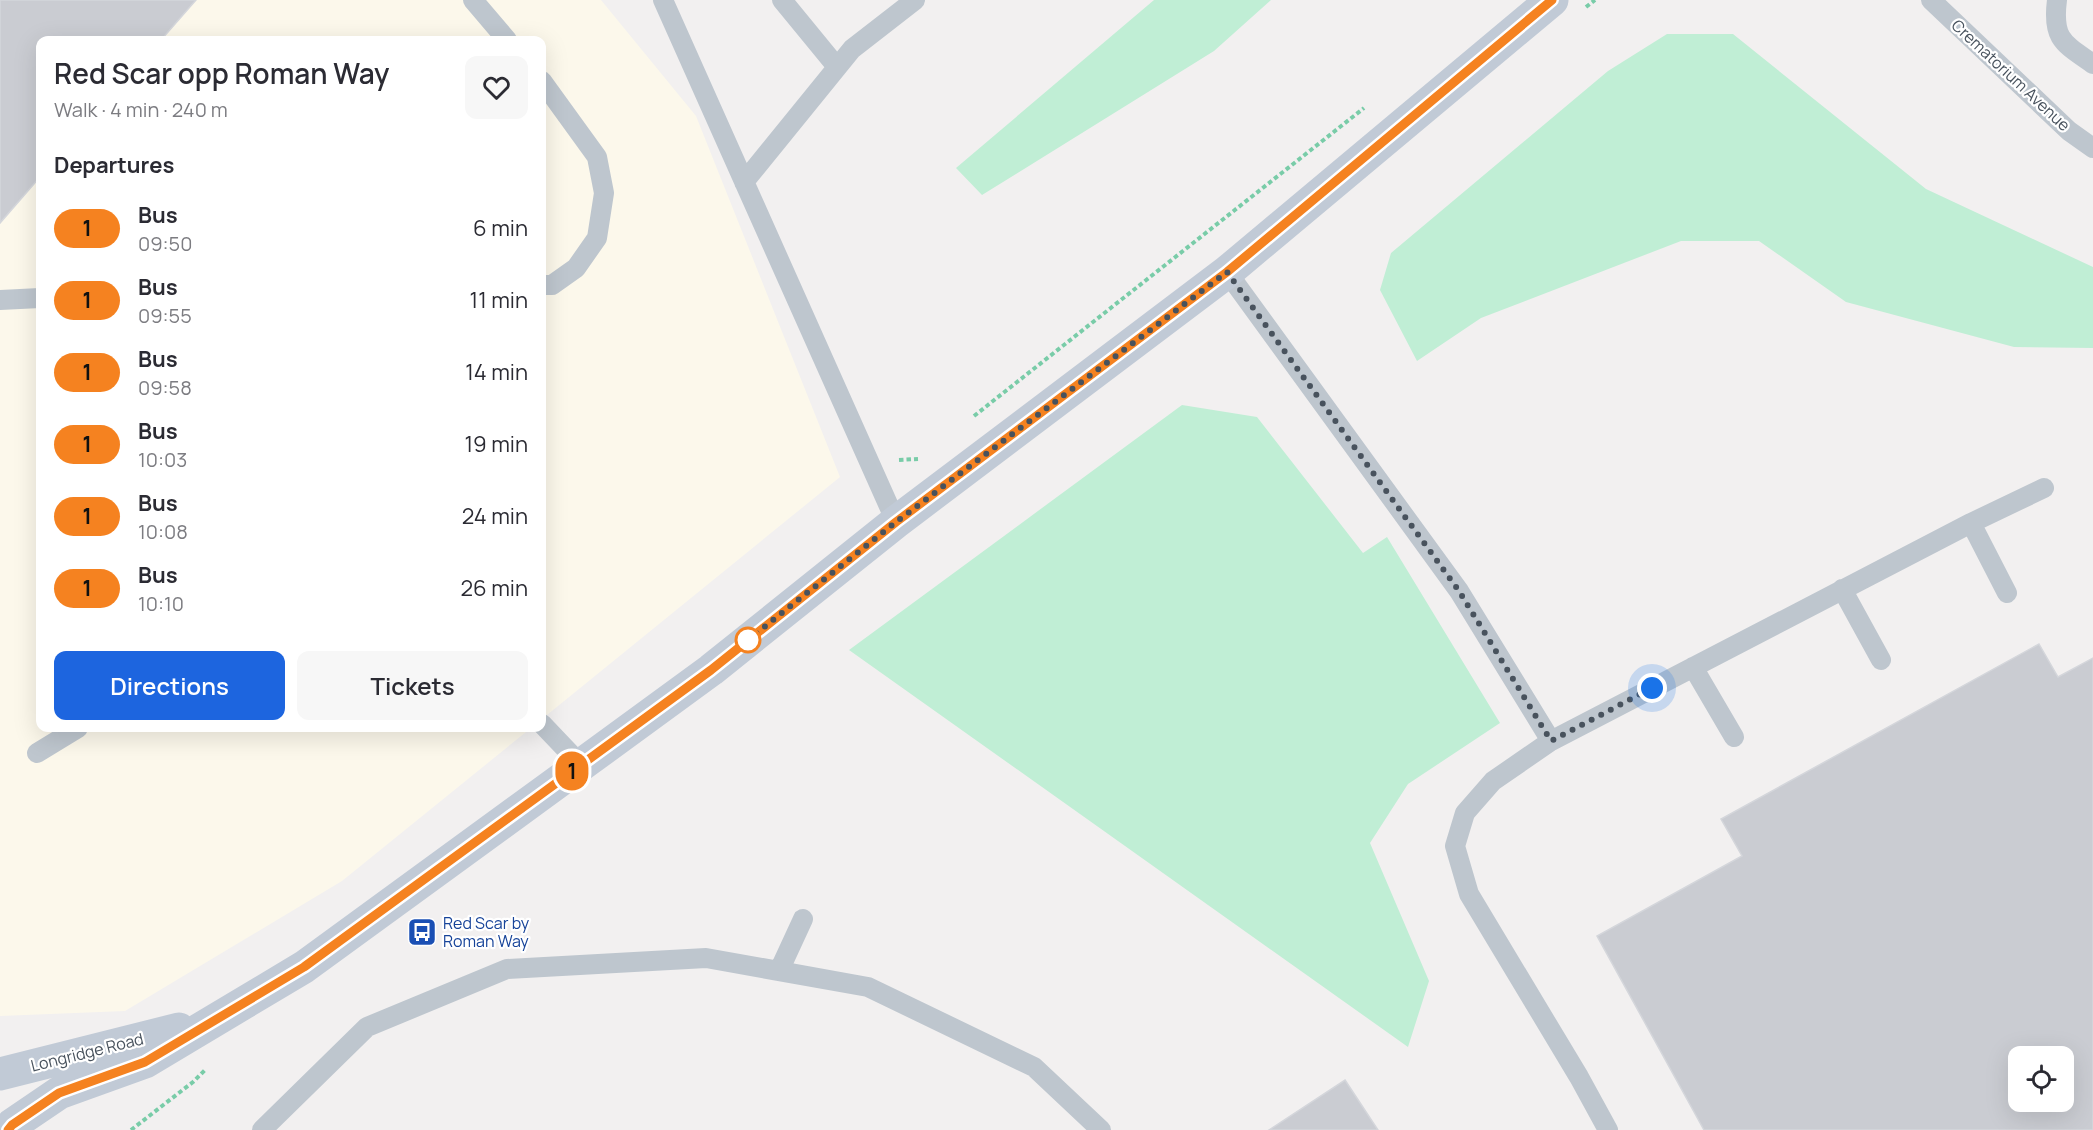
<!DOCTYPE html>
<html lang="en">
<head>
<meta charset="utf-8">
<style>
  :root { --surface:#fff; --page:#f7f7f7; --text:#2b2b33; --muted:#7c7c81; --accent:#1d65df }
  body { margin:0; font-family:Manrope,sans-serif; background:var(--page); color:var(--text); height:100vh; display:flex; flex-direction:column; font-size:22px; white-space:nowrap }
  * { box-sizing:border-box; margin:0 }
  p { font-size:20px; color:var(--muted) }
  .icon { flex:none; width:33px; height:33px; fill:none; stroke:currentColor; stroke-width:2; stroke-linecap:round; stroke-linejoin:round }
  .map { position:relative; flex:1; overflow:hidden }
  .drawer { position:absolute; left:36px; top:36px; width:510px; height:696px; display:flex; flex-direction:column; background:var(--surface); border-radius:12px; box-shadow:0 6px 24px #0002 }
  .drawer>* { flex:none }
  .badge { padding:0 12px; border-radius:20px; font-size:21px; line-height:39px }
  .controls { position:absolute; left:2008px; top:1046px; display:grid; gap:12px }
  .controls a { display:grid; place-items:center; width:66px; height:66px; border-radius:12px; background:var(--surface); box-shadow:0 6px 24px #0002; font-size:30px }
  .you { position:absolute; width:30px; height:30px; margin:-15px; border:4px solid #fff; border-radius:50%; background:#1a73e8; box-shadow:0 0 0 9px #1a73e833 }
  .map>.badge { position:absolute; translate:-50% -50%; box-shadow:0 0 0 3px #fff }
  h2 { padding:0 18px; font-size:22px; line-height:54px }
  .round { display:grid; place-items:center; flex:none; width:63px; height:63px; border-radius:12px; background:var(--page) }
  .overview { display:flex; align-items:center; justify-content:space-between; height:102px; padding:0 18px }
  h1 { font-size:28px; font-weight:600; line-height:45px }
  .cta { display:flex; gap:12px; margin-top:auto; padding:12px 18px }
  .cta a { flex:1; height:69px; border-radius:12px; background:var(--accent); color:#fff; font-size:24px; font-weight:600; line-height:69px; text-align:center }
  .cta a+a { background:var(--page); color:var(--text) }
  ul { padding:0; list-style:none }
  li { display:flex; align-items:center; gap:18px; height:72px; padding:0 18px }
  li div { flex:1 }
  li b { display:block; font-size:22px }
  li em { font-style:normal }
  li .badge { min-width:66px; font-weight:700; text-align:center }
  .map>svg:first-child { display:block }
  .commercial { fill:#fcf8eb }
  .green { fill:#c0eed5 }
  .building { fill:#caccd2; stroke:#d4d6db; stroke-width:1.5; fill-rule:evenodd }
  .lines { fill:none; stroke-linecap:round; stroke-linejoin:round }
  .path { stroke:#79cca8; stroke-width:4; stroke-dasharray:4.5 3; stroke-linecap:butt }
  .service { stroke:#bec6ce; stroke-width:20 }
  .secondary { stroke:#c1cad6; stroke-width:33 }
  .line-casing { stroke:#fff; stroke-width:14 }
  .line { stroke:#f58220; stroke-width:9 }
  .walk { stroke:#48525d; stroke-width:6; stroke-dasharray:0 10.8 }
  .stop-dot { fill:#fff; stroke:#f58220; stroke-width:3 }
  .labels { text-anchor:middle; stroke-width:4.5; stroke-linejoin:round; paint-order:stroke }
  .street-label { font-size:16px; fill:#48525d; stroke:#fff }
  .transit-label { font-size:16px; fill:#164399; stroke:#fff; text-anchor:start }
</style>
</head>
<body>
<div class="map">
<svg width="2093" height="1130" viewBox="0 0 2093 1130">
  <rect width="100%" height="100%" fill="#f2f0f0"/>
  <path class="commercial" d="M0 0H601L696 116 840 477 542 719V40H40V728H531L342 881 125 1011 0 1016Z"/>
  <path class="green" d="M1154 0H1271L1214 51 982 195 956 168Z
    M1667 34H1733L1926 189 2093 267V348L2014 347 1846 302 1759 241H1681L1481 318 1417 361 1380 290 1391 253 1608 71Z
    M1182 405 1257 417 1363 553 1387 537 1500 723 1408 784 1370 843 1429 981 1408 1047 849 650Z"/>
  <path class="building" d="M0 0H196L161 40H40V177L0 223Z
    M2039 644 2058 677 2093 658V1130H1704L1597 936 1742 856 1721 819ZM2019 1056H2064V1101H2019Z
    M1345 1080 1378 1130H1269Z"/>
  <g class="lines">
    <path class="path" d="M1586 7 1595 0
      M974 416 1364 108
      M899 460 918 459
      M131 1130 193 1082 206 1069"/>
    <path class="service" d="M473 0 507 40
      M663 0 896 522
      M782 0 837 67
      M1931 0 2069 131 2093 148
      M2057 0C2052 39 2063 43 2093 64
      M542 81 597 157 604 193 597 238 576 268 552 285H542
      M744 182 852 49 915 0
      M1227 272 1459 591 1551 741 1971 523 2044 488
      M0 300 40 298
      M1971 523 2007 593
      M1842 589 1881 660
      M1693 667 1734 737
      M542 724 581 765
      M1551 741 1493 781 1465 813 1455 846 1469 894 1579 1077 1608 1130
      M37 753 78 728
      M779 971 803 919
      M262 1130 367 1027 507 969 706 958 868 987 1034 1067 1101 1130"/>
    <path class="secondary" d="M0 1074 179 1029
      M9 1130 12 1125 59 1093 145 1062 304 967 581 765 711 670 896 522 1227 272 1552 0"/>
  </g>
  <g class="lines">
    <g class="line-casing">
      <path id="line" d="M8 1130 12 1125 59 1093 145 1062 304 967 581 765 711 670 896 522 1227 272 1552 0"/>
    </g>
    <use href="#line" class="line"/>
    <path class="walk" d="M748 640 896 522 1227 272 1459 591 1551 741 1652 688"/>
  </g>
  <defs>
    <g id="bus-square" transform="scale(1.5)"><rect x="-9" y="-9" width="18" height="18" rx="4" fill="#1a4fb4" stroke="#fff"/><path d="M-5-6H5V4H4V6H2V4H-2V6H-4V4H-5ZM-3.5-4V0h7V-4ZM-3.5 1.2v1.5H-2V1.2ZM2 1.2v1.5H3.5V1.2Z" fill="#fff"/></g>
  </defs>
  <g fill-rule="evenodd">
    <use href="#bus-square" x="422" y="932"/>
  </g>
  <circle class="stop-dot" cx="748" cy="640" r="12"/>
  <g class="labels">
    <g class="street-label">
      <text transform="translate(2011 75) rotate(43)" y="6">Crematorium Avenue</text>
      <text transform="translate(87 1052) rotate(-14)" y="6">Longridge Road</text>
    </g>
    <g class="transit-label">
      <text x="443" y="929">Red Scar by<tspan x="443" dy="18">Roman Way</tspan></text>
    </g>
  </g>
</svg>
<div class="controls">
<a><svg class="icon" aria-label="locate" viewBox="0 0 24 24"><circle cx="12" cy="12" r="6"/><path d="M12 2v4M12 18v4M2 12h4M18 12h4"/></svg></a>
</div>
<div class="you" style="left:1652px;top:688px"></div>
<b class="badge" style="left:572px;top:771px;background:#f58220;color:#111">1</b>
<section class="drawer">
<div class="overview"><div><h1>Red Scar opp Roman Way</h1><p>Walk · 4 min · 240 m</p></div><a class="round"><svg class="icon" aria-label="heart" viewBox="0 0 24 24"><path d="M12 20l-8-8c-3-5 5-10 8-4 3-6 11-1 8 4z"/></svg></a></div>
<h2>Departures</h2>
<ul>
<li><span class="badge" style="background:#f58220;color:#111">1</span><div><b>Bus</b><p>09:50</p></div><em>6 min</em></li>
<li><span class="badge" style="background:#f58220;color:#111">1</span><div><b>Bus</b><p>09:55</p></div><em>11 min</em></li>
<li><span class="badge" style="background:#f58220;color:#111">1</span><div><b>Bus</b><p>09:58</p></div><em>14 min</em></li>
<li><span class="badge" style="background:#f58220;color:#111">1</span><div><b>Bus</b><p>10:03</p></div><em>19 min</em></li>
<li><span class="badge" style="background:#f58220;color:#111">1</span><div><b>Bus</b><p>10:08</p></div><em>24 min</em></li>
<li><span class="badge" style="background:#f58220;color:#111">1</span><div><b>Bus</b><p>10:10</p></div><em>26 min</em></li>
</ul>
<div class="cta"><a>Directions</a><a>Tickets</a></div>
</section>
</div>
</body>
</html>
